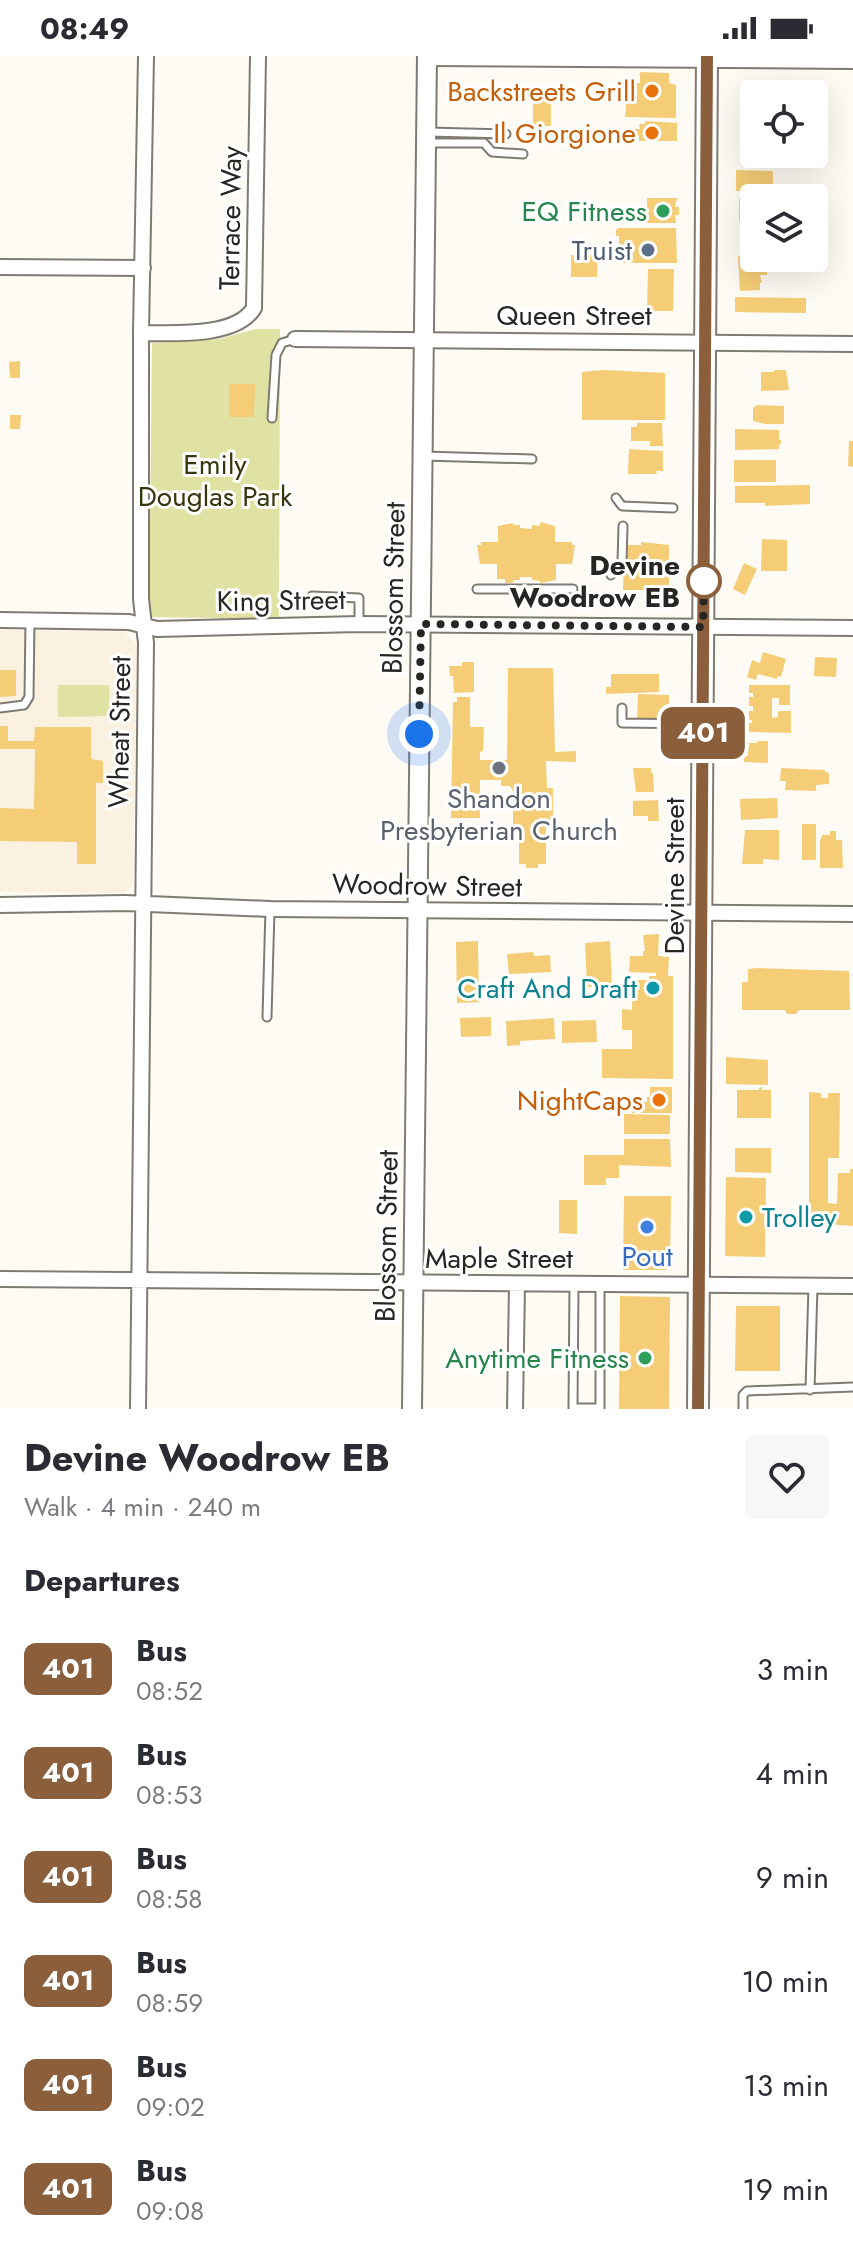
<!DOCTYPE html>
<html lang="en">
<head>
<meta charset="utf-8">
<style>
  :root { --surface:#fff; --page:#f7f7f7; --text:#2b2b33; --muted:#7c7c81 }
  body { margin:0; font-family:Jost,sans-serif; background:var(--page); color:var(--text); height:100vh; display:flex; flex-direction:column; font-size:30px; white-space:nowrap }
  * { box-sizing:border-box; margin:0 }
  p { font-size:26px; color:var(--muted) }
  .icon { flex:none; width:44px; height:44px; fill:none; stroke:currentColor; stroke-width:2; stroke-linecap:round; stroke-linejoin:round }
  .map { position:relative; height:1353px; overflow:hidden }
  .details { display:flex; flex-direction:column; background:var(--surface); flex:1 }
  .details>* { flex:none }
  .badge { padding:0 16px; border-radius:12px; font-size:28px; line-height:52px }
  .fabs { position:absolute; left:740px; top:24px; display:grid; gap:16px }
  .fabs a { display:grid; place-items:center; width:88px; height:88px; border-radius:8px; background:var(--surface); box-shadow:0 8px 32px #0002; font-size:40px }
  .you { position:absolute; width:40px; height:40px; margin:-20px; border:6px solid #fff; border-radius:50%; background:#1a73e8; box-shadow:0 0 0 12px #1a73e833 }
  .map>.badge { position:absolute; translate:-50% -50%; box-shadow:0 0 0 4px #fff }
  h2 { padding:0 24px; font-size:30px; line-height:72px }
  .round { display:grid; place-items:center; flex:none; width:84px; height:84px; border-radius:8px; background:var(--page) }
  .headline { display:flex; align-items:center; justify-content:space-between; height:136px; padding:0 24px }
  h1 { font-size:38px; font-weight:700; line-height:60px }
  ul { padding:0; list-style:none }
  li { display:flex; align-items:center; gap:24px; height:104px; padding:0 24px }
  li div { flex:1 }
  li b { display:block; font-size:30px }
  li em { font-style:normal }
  li .badge { min-width:88px; font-weight:700; text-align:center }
  .status { display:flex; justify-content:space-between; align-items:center; height:56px; padding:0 40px; background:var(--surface); direction:ltr }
  .status svg { height:22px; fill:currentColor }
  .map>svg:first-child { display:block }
  .built { fill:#faf1e0 }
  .green { fill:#dfe2a2 }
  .building { fill:#f5cd77 }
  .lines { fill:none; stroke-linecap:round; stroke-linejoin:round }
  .service-casing { stroke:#807b72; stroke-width:11 }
  .minor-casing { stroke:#807b72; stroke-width:18 }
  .tertiary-casing { stroke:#807b72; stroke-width:22 }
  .secondary-casing { stroke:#807b72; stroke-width:24 }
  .service { stroke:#fff; stroke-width:7 }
  .minor { stroke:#fff; stroke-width:14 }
  .tertiary { stroke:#fff; stroke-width:18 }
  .secondary { stroke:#fff; stroke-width:20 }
  .line-casing { stroke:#fff; stroke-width:18 }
  .line { stroke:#8b5e3c; stroke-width:12 }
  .walk { stroke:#282622; stroke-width:8; stroke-dasharray:0 14.4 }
  .food-dot { fill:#e8710a; stroke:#fff; stroke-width:3 }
  .leisure-dot { fill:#2e9e5b; stroke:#fff; stroke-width:3 }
  .service-dot { fill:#5c6f8a; stroke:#fff; stroke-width:3 }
  .stop-dot { fill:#fff; stroke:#8b5e3c; stroke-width:4 }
  .worship-dot { fill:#6b7280; stroke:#fff; stroke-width:3 }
  .culture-dot { fill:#0f9aa8; stroke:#fff; stroke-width:3 }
  .shop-dot { fill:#3f7fe0; stroke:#fff; stroke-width:3 }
  .labels { text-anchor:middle; stroke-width:6; stroke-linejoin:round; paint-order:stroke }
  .food-label { font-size:28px; fill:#c56008; stroke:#fff; text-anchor:end }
  .leisure-label { font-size:28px; fill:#27864d; stroke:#fff; text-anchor:end }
  .street-label { font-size:28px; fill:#282622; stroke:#fff }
  .service-label { font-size:28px; fill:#4e5e75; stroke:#fff; text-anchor:end }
  .park-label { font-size:28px; fill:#36360f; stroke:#fff }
  .stop-label { font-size:28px; font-weight:bold; fill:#282622; stroke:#fff; text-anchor:end }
  .worship-label { font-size:28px; fill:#5b616d; stroke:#fff }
  .culture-label { font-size:28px; fill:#0d838f; stroke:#fff; text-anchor:end }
  .shop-label { font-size:28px; fill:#366cbe; stroke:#fff }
</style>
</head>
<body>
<div class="status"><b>08:49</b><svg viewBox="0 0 49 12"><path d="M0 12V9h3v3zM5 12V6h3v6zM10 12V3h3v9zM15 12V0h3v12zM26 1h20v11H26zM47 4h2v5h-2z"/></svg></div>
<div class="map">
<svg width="853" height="1353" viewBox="0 0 853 1353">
  <rect width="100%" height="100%" fill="#fefbf5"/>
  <path class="built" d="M0 574 125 576 137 589 133 828 124 837 0 836Z"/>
  <path class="green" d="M256 273H280L279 563 149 561 152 287 219 283Z
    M58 629H109L110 660 58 661Z"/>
  <path class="building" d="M640 16 669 17V27L676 29V62L625 61 628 27H640Z
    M533 38H551V70H533Z
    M645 65 677 67V85H639V80L626 81V73H640L639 68H645Z
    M736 114 773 115V136L736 135Z
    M647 142H677L675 151H679V159H675L676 167H647Z
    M739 143H754V165H739Z
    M619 172H676L677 207H619V180H616V174Z
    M743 175H754V196H743Z
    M571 199H598L597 221H571Z
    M738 200 767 202V219H760L762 227H760V234L740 235Z
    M648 213H674L673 255H647Z
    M735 241 806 242V257L735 256Z
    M20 305V322H10L9 306Z
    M604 314 665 317V364H582V316Z
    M774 314H786L789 334 761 335V316H774Z
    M229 328H255L254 361H229Z
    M757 349 784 350V368H765L753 365V352Z
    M10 359H21L20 373H10Z
    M637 367H662L663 390H650V385H631V371H637Z
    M735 373 779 374V384H781V388H779V393L735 394Z
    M849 385H853V411L848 410Z
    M629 393 663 395V415H656L657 418H628Z
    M734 404H776V426H734Z
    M810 429V448L765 450V447H735V430Z
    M540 466 555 470V486H572V489H575L572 508H556V524L540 527V525L532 524V521H520V524H513V527H505V523H497V508H480L477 489H481V486H498V470L513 467V469H520V472L532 473V469L540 470Z
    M762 483 787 484V515H761Z
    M641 486 669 489V534H623L624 489H641Z
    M744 507 757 513 745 539 733 533Z
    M763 596 786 603 781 621 778 620 777 623 758 618 756 624 747 621 752 604 760 607Z
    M815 601 837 602 836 621 814 620Z
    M462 606H474V636L454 637 453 620H450L449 610H462Z
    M508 612H553L555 696 576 695V706L546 705 547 732H553V770H546V808H538V812H526V808H519V769H513V742H519V737H514L510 730H501V724H480V762H451L453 646H457V641H470V671H484L483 695 480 696V704H507Z
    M0 614H16V640L0 641Z
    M611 618H659V636L606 638V631H611Z
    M749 629H790V649H779V642H772V662L778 661V655H791V677L748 676V667H752V664H749V655H753V650H749V641H753V637H749Z
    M638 638 669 639V666H637Z
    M0 670H8V685H34L35 671H91V703L103 705V727H96V808H77V786L0 785V752L34 753 35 693H0Z
    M757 685H768V707L744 706V700H748V687H757Z
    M633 712H651V717H653L654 736H636Z
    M781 712 825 714V716L829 717V728L816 729V735L785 734 786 725H780Z
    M777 742 778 762 741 764 740 743Z
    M658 744 659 765H648V760H633V745Z
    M802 768H816V804H802Z
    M745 774H779V804L763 803V808H742Z
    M830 775H836V784H842L843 812H820V785L822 779H830Z
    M659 878 658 900 669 901 668 920H673V1023L602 1022V993H632V974H622V953L632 954 633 924H649V920H656V917L629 916 630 900H643V895H645L643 879Z
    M478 885 479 946 457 947 456 886Z
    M610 885 612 930 587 931 585 887Z
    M533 896 534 900 550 899 551 916 509 918 507 898Z
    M756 912 849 915 850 954H799L796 958H787L785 954H742V926H748V913Z
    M491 961V980L461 981 460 962Z
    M554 962 555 983 520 985V989L507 990 506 965Z
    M596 964 597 986 562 987V965Z
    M726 1001 768 1004V1029L726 1028Z
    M650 1031H672V1057H632V1046H647V1041H650Z
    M762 1031V1034H771V1062H737V1034H759V1032Z
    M809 1036 821 1037V1042H828V1037H840L839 1102H828V1147L837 1148 838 1117H850V1113H853V1170L827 1168 826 1171H809L807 1167V1147H809Z
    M624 1058 670 1059V1078H624Z
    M624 1083H670L671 1111 619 1109V1122H606V1129H584V1099H624Z
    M735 1092H771V1117L735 1116Z
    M726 1121 766 1122 765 1201 725 1200Z
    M624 1140H671L670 1210 666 1214H623Z
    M559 1144H577V1178L559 1177Z
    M620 1240 670 1241 669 1353H619Z
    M736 1250H780V1315H735Z"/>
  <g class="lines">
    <g class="service-casing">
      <path id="service" d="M429 76 506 78
        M429 87H484L492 96 523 98
        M272 362 276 299 282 287 295 283
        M423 400 532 403
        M616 442 622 450 673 452
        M611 519 622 506 623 470
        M477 533H573
        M312 540 359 542V568
        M0 652 24 649 29 641 30 565
        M622 652V667L701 668
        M267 961 270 853
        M574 1229 573 1352H600V1229
        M810 1334 813 1230
        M743 1353V1339L747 1335 853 1331"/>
    </g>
    <g class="minor-casing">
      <path id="minor" d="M427 2 853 5
        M0 211 143 212
        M141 277C172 277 236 282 254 252L258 0
        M295 283 853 288
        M0 564 129 566 157 573 359 568 853 572
        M0 849 125 847 270 853 853 858
        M0 1223 853 1230
        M138 1353 146 587 141 543V277L146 0
        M515 1353 517 1228"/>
    </g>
    <g class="tertiary-casing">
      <path id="tertiary" d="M412 1353 427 0"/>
    </g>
    <g class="secondary-casing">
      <path id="secondary" d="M698 1353 707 0"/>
    </g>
    <use href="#service" class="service"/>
    <use href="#minor" class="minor"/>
    <use href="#tertiary" class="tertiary"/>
    <use href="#secondary" class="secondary"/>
  </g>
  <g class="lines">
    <g class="line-casing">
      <path id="line" d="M698 1353 707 0"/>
    </g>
    <use href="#line" class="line"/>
    <path class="walk" d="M419 678 421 568 703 571 704 525"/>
  </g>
  <g class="food-dot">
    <circle cx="652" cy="35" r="8"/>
    <circle cx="652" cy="77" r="8"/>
    <circle cx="659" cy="1044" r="8"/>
  </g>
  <g class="leisure-dot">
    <circle cx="663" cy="155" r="8"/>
    <circle cx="645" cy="1302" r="8"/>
  </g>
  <circle class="service-dot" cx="648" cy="194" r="8"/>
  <circle class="stop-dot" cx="704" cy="525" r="16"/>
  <circle class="worship-dot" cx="499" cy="712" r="8"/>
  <g class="culture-dot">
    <circle cx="653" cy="932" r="8"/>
    <circle cx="746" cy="1161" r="8"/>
  </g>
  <circle class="shop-dot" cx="647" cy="1171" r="8"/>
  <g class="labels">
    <g class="food-label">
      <text x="636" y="45">Backstreets Grill</text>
      <text x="636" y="87">Il Giorgione</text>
      <text x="643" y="1054">NightCaps</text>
    </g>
    <g class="leisure-label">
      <text x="647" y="165">EQ Fitness</text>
      <text x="629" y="1312">Anytime Fitness</text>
    </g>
    <g class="street-label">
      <text transform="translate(230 162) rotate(-89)" y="10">Terrace Way</text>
      <text x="574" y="269">Queen Street</text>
      <text transform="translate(393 532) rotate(-89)" y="10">Blossom Street</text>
      <text transform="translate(281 544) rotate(-1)" y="10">King Street</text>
      <text transform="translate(119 676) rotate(-89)" y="10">Wheat Street</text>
      <text transform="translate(674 820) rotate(-90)" y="10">Devine Street</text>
      <text transform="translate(427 829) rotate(1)" y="10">Woodrow Street</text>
      <text transform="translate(386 1180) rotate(-89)" y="10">Blossom Street</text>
      <text x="499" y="1212">Maple Street</text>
    </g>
    <g class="service-label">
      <text x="632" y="204">Truist</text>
    </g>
    <g class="park-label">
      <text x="215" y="418">Emily<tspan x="215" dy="32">Douglas Park</tspan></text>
    </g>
    <g class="stop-label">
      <text x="680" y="519">Devine<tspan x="680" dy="32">Woodrow EB</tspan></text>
    </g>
    <g class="worship-label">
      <text x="499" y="752">Shandon<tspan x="499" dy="32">Presbyterian Church</tspan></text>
    </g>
    <g class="culture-label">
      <text x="637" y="942">Craft And Draft</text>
      <text x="762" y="1171" text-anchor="start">Trolley</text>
    </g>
    <g class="shop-label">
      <text x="647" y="1210">Pout</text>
    </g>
  </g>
</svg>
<div class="fabs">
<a><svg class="icon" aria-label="locate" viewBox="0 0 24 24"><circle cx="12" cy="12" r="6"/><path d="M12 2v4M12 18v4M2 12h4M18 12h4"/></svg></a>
<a><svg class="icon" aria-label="layers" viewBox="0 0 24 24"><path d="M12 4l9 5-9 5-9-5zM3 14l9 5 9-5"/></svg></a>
</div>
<div class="you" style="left:419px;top:678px"></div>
<b class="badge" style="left:703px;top:677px;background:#8b5e3c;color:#fff">401</b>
</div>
<section class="details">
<div class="headline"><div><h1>Devine Woodrow EB</h1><p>Walk · 4 min · 240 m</p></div><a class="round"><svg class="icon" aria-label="heart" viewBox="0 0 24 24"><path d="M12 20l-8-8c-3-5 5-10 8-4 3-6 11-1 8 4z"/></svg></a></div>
<h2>Departures</h2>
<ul>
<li><span class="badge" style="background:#8b5e3c;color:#fff">401</span><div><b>Bus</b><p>08:52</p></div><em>3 min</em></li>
<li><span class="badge" style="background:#8b5e3c;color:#fff">401</span><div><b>Bus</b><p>08:53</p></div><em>4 min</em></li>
<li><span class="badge" style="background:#8b5e3c;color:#fff">401</span><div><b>Bus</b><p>08:58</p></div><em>9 min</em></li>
<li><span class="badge" style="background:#8b5e3c;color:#fff">401</span><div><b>Bus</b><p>08:59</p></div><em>10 min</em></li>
<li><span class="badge" style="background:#8b5e3c;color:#fff">401</span><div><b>Bus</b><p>09:02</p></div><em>13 min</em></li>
<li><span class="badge" style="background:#8b5e3c;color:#fff">401</span><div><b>Bus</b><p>09:08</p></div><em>19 min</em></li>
</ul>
</section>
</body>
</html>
